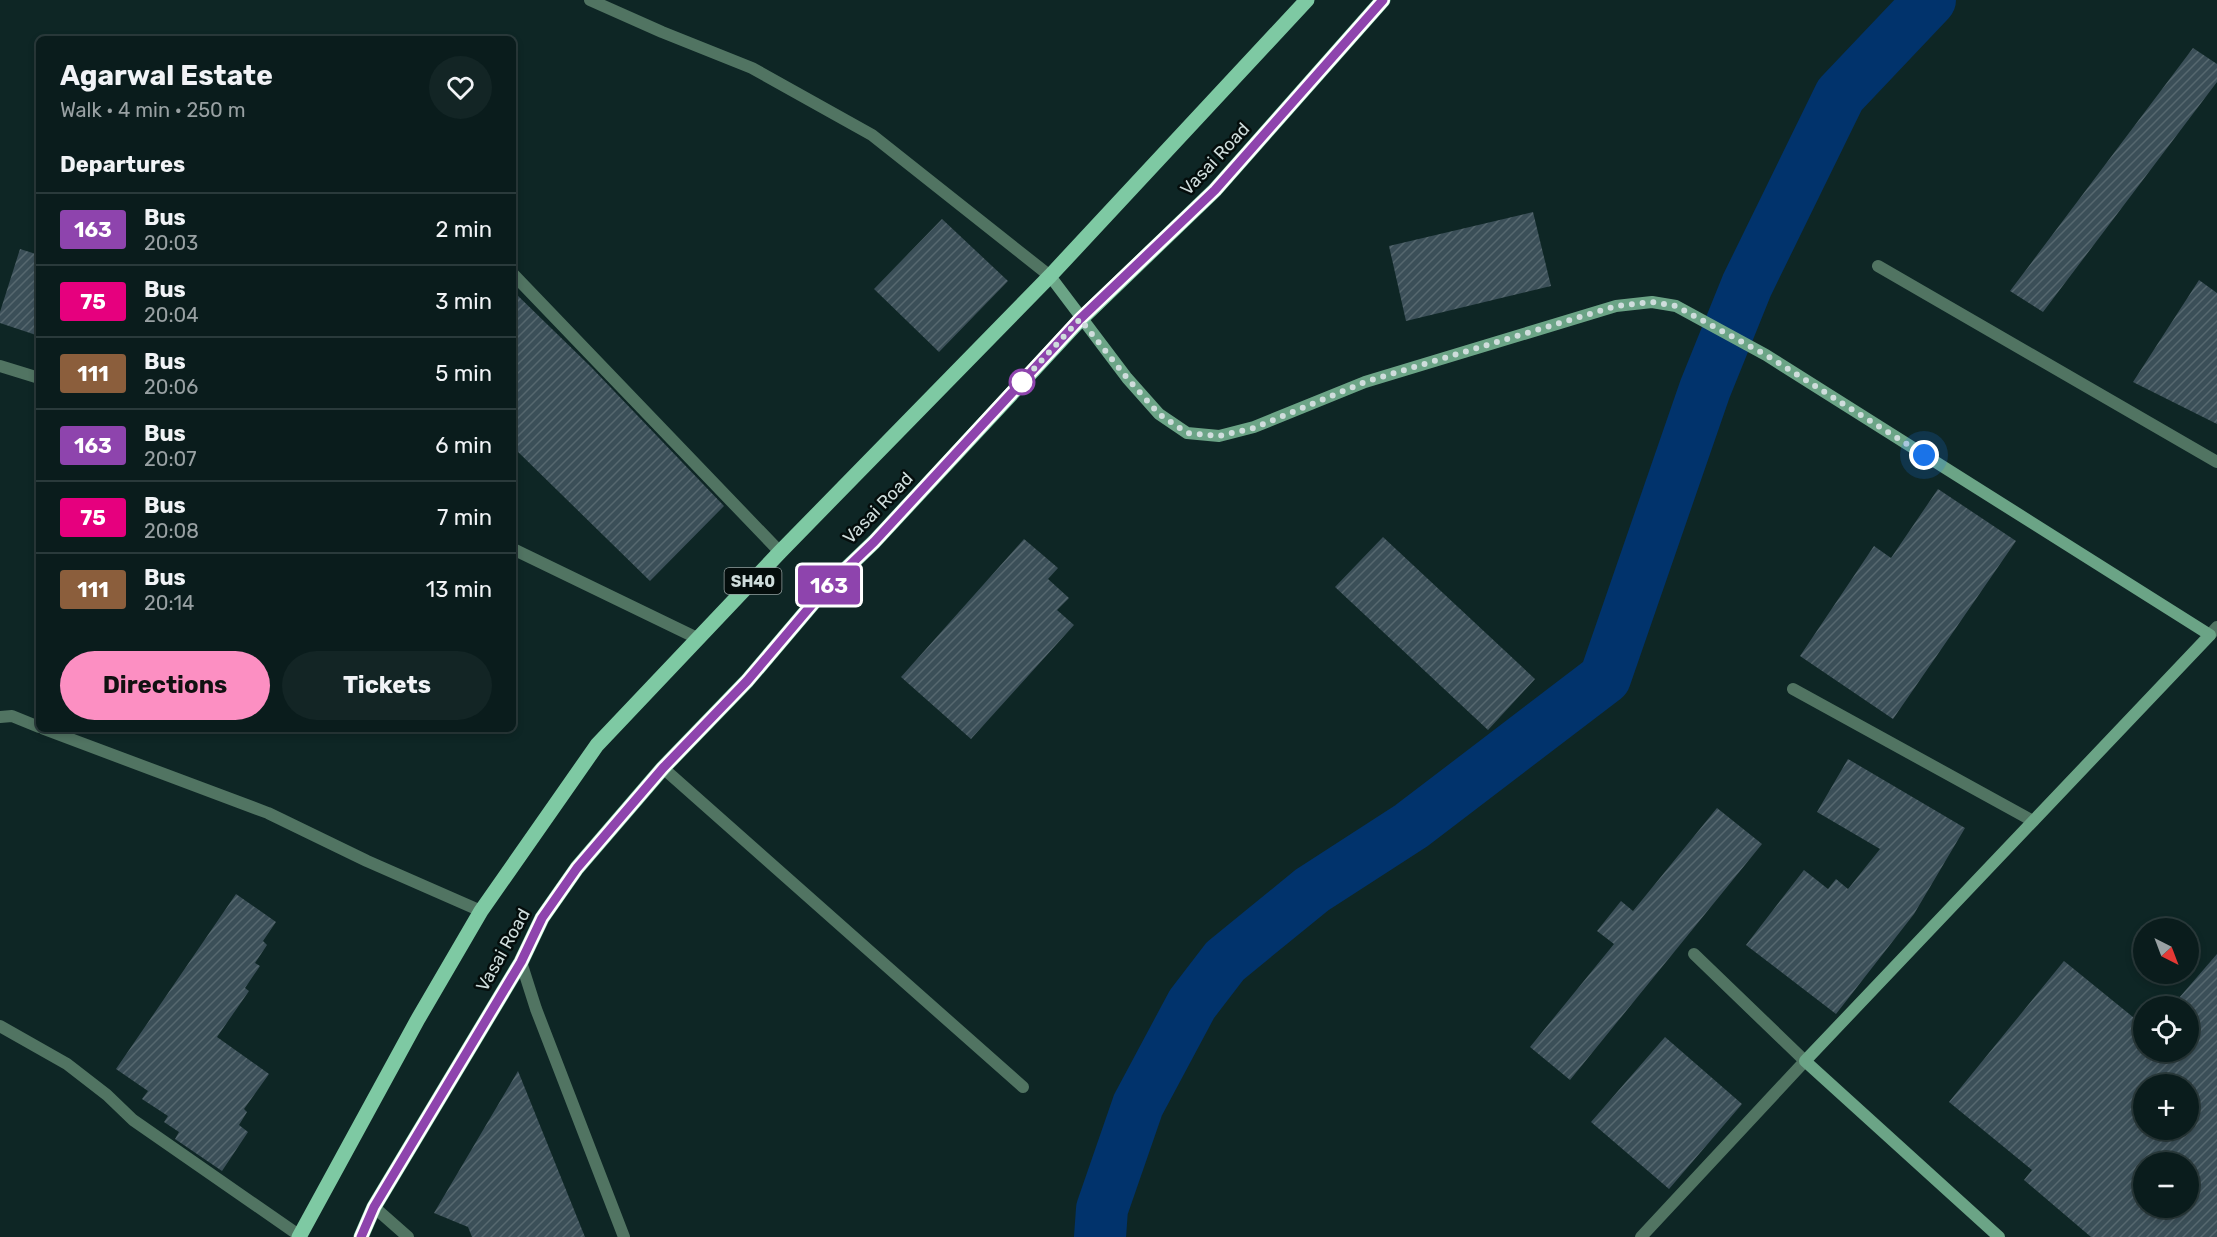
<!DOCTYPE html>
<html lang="en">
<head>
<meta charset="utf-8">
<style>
  :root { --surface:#0a1c1c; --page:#132525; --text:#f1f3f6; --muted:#99a1a3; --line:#2a3a3b; --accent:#fc8fc2 }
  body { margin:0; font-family:Rubik,sans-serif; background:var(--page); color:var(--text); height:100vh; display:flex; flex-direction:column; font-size:22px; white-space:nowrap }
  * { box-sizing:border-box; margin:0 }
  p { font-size:20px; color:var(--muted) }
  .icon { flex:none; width:33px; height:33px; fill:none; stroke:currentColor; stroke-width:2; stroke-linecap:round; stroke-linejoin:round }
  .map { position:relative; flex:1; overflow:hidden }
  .side { position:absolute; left:36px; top:36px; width:480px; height:696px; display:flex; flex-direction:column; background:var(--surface); border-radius:9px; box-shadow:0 3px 9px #0003,0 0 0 2px var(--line) }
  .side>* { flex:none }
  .badge { padding:0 12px; border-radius:4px; font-size:21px; line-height:39px }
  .needle { width:39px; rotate:138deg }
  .buttons { position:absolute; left:2133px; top:918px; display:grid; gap:12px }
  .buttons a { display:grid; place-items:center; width:66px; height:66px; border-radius:50%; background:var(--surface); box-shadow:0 3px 9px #0003,0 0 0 2px var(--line); font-size:30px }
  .you { position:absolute; width:30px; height:30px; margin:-15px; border:4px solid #fff; border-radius:50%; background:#1a73e8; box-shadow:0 0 0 9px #1a73e833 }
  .map>.badge { position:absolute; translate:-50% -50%; box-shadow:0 0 0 3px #fff }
  h2 { padding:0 24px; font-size:22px; line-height:54px }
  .round { display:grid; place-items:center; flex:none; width:63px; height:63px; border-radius:32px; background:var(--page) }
  .summary { display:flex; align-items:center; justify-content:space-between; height:102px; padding:0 24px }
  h1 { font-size:28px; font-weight:700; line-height:45px }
  .cta { display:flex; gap:12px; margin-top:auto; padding:12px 24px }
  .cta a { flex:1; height:69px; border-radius:36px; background:var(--accent); color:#111; font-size:24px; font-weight:700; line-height:69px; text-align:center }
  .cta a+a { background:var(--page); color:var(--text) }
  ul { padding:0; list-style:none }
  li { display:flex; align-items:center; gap:18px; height:72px; padding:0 24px; border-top:2px solid var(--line) }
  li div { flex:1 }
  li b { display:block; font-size:22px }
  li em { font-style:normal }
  li .badge { min-width:66px; font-weight:700; text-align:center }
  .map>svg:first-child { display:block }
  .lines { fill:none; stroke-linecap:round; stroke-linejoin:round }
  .river { stroke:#01336c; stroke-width:52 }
  .building { fill:url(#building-hatch); fill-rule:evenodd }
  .lane { stroke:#517462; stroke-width:12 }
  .street { stroke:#517462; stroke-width:12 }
  .secondary { stroke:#6ba486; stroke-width:12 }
  .primary { stroke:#7ec9a3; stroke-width:15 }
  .line-casing { stroke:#fff; stroke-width:14 }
  .line { stroke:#8e44ad; stroke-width:9 }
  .walk { stroke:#cfdddc; stroke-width:6; stroke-dasharray:0 10.8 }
  .stop-dot { fill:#fff; stroke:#8e44ad; stroke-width:3 }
  .labels { text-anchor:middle; stroke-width:5; stroke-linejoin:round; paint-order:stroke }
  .shield { fill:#040d0c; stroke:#929f9e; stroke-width:1.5 }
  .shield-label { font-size:16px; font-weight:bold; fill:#cfdddc }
  .street-label { font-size:18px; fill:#cfdddc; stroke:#040d0c }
</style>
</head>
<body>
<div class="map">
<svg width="2217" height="1237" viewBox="0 0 2217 1237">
  <defs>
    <pattern id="building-hatch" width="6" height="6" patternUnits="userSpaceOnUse" patternTransform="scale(1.5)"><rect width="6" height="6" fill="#3b4f58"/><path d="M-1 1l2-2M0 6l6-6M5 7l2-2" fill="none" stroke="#56686f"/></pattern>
  </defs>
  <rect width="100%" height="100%" fill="#0e2625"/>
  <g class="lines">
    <path class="river" d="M1100 1237 1102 1209 1138 1105 1192 1004 1225 961 1312 890 1411 826 1605 678 1705 389 1747 285 1840 95 1930 0"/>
  </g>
  <path class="building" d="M2193 48 2217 64V82L2043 312 2010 291Z
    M1533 212 1551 286 1406 321 1389 246Z
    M942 219 1008 281 939 352 874 289Z
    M20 249 39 255V336L0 323V312Z
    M2199 280 2217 293V424L2133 382Z
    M513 291 591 367 724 506 650 581 513 447Z
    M1938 489 2016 541 1893 719 1800 656 1874 546 1891 558Z
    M1383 537 1535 679 1488 730 1335 587Z
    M1024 539 1058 568 1048 579 1069 598 1057 610 1074 625 971 739 901 677Z
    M1848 759 1965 828 1914 914 1836 1014 1746 945 1804 870 1828 889 1836 879 1848 889 1880 849 1817 812Z
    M1717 808 1762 844 1570 1080 1530 1047 1614 944 1597 931 1621 901 1633 911Z
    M236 894 276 922 263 941 267 945 255 963 260 966 245 988 249 991 217 1037 269 1074 244 1109 247 1112 239 1125 248 1132 222 1171 175 1139 179 1132 164 1122 168 1116 142 1099 148 1091 116 1069Z
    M2217 954V1237H2091L2024 1180 2032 1170 1949 1102 2064 961 2144 1026V1052H2188V1006H2172ZM2144 1084H2188V1130H2144ZM2144 1162H2188V1208H2144Z
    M1665 1037 1742 1104 1669 1189 1591 1122Z
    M518 1071 585 1237H472L468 1227 434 1213Z"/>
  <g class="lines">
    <path class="lane" d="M513 274 780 552
      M663 768 1023 1087
      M521 962 536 1009 624 1237"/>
    <path class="street" d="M590 0 662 32 752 68 872 135 1050 276
      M1878 266 2217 462
      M0 366 39 378
      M513 549 699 639
      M2210 635 2217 627
      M1793 689 2033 821
      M0 717 12 716 39 727
      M44 729 268 813 367 861 481 911
      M0 1026 67 1064 107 1095 133 1120 300 1236
      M374 1207 408 1237
      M1641 1237 1805 1061 1694 954"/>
    <path class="secondary" d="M1050 276 1127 378 1159 414 1187 433 1219 436 1254 427 1365 382 1616 306 1652 302 1676 306 1766 355 2210 635 1805 1061 1999 1237"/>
    <path class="primary" d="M299 1237 418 1019 481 911 597 745 780 552 1050 276 1307 0
      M361 1237 374 1207 521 962 542 918 577 868 663 768 747 681 826 588 874 542 1081 319 1215 190 1383 0"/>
  </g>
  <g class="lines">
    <g class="line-casing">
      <path id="line" d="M361 1237 374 1207 521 962 542 918 577 868 663 768 747 681 826 588 874 542 1080 319 1215 190 1383 0"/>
    </g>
    <use href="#line" class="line"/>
    <path class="walk" d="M1022 382 1017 387 1080 319 1127 378 1159 414 1187 433 1219 436 1254 428 1365 382 1616 306 1652 302 1676 306 1766 355 1924 455"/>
  </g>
  <circle class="stop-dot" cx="1022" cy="382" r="12"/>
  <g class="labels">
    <rect class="shield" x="724.5" y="568" width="57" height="26" rx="4.5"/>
    <g class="shield-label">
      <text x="753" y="587">SH40</text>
    </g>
    <g class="street-label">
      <text transform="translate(1215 159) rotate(-47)" y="6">Vasai Road</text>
      <text transform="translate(878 508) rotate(-46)" y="6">Vasai Road</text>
      <text transform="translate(503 950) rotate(-61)" y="6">Vasai Road</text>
    </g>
  </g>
</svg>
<div class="buttons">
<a><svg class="needle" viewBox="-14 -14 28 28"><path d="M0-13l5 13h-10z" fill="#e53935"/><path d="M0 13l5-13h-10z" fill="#99a1a3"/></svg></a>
<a><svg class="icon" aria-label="locate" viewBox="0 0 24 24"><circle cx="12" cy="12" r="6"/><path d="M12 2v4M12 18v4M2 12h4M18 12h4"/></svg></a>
<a>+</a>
<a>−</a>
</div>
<div class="you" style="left:1924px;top:455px"></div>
<b class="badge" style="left:829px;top:585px;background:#8e44ad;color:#fff">163</b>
<section class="side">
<div class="summary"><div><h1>Agarwal Estate</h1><p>Walk · 4 min · 250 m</p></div><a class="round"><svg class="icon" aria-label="heart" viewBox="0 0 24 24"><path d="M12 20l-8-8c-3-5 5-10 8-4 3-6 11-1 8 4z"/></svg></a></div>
<h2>Departures</h2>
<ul>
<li><span class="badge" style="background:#8e44ad;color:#fff">163</span><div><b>Bus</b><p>20:03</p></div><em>2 min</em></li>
<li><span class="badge" style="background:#e6007e;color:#fff">75</span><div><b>Bus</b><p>20:04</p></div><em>3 min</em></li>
<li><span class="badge" style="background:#8b5e3c;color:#fff">111</span><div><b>Bus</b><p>20:06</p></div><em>5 min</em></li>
<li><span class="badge" style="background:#8e44ad;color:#fff">163</span><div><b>Bus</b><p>20:07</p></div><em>6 min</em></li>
<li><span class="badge" style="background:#e6007e;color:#fff">75</span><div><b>Bus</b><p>20:08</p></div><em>7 min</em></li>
<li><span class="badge" style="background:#8b5e3c;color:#fff">111</span><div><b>Bus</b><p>20:14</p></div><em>13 min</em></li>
</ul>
<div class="cta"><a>Directions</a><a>Tickets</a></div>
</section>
</div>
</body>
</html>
